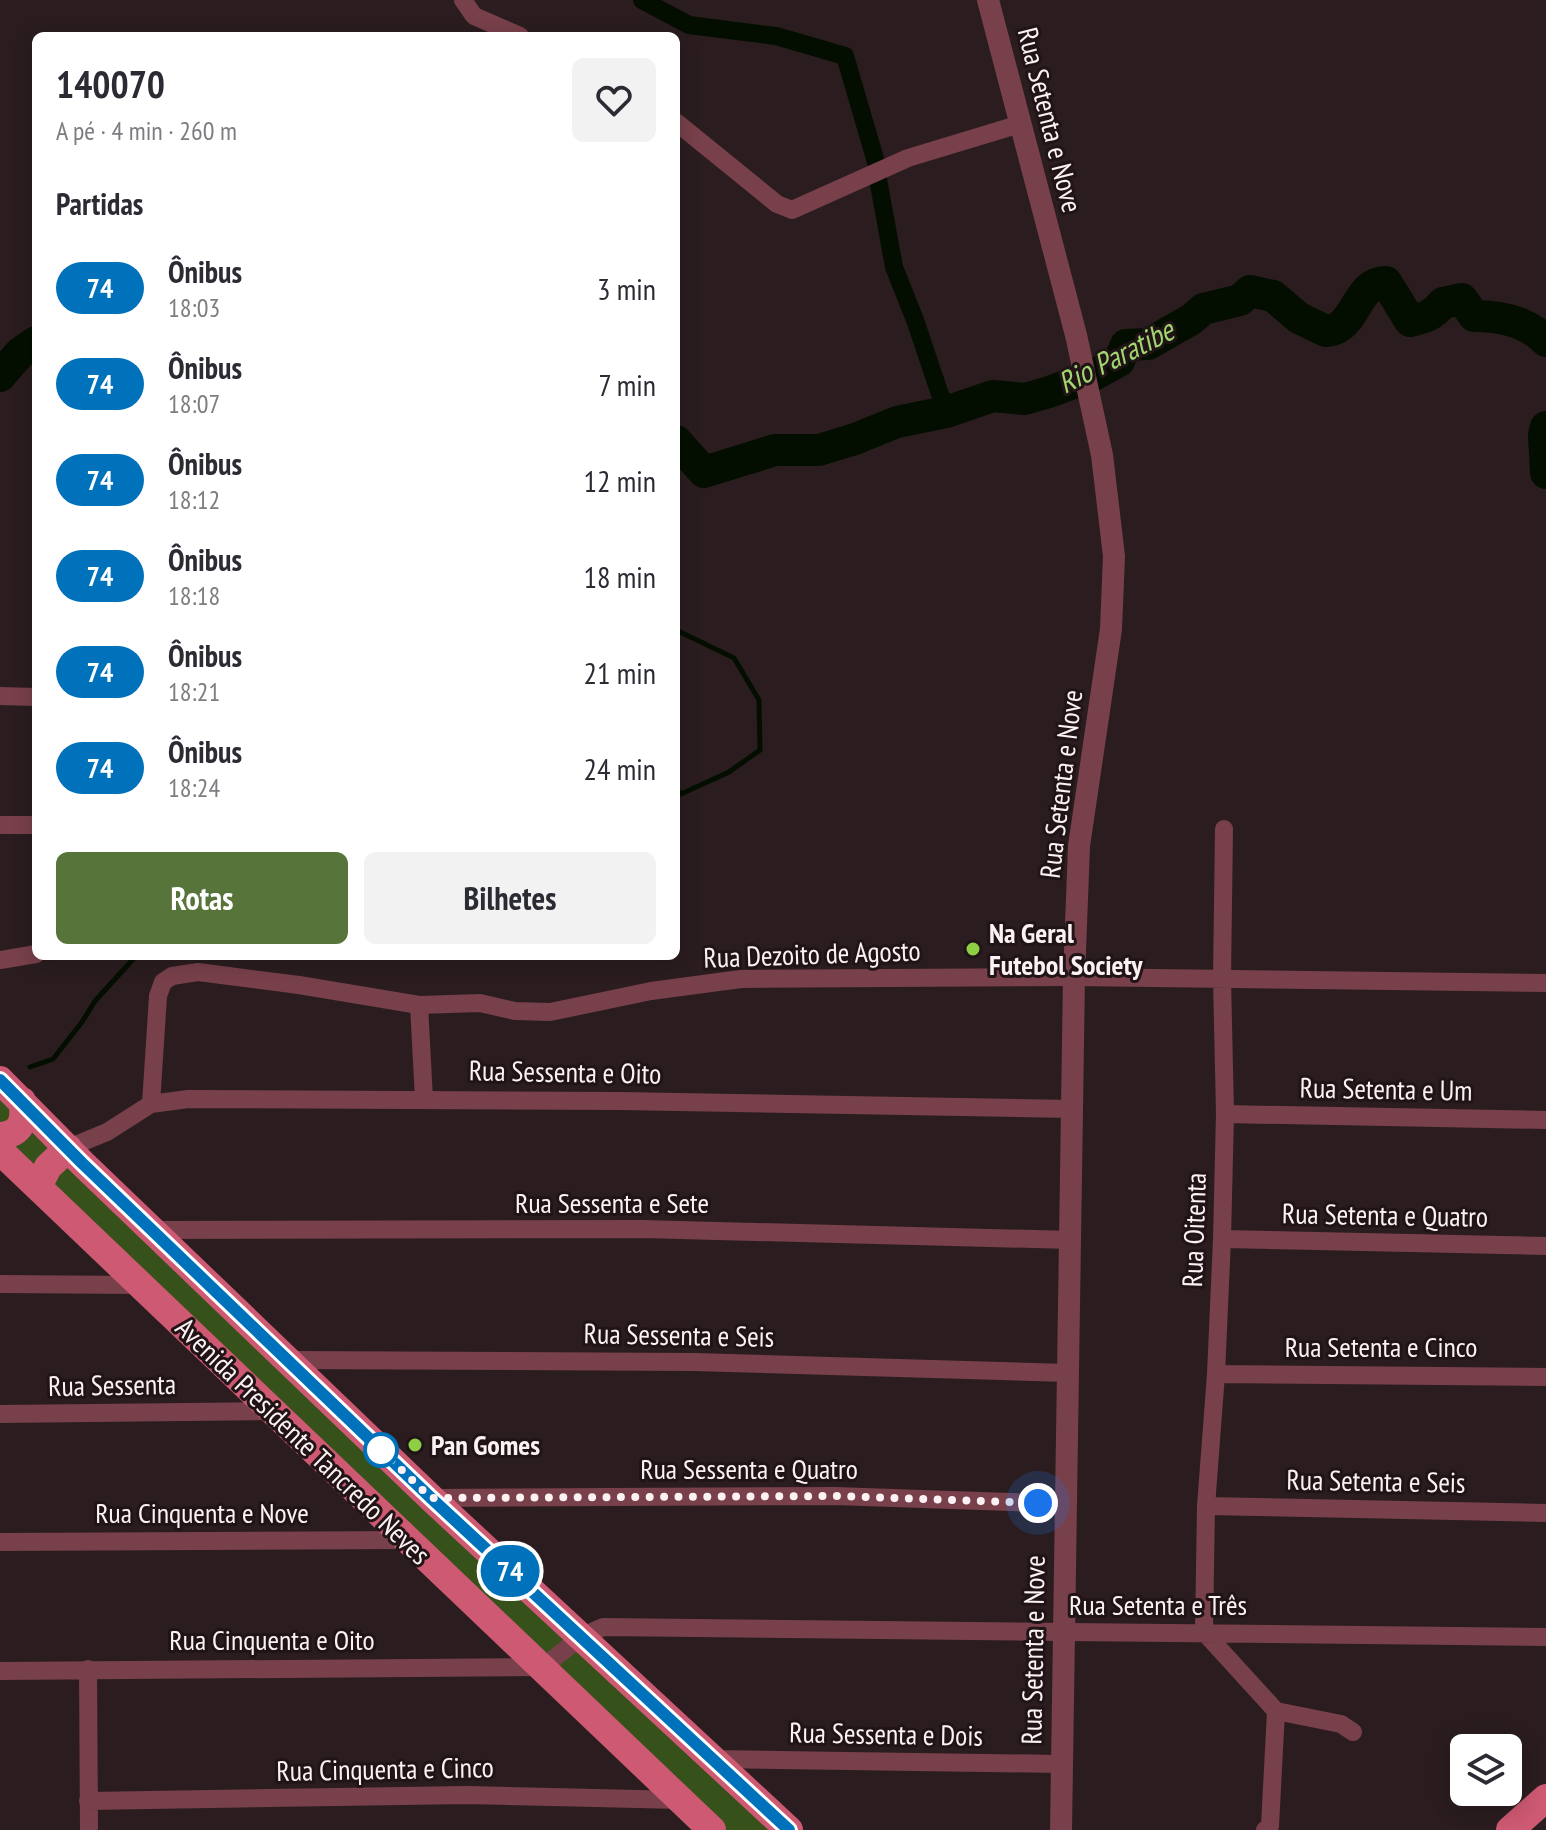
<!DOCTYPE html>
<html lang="pt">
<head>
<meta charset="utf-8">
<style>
  :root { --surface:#fff; --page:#f2f2f3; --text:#2b2b33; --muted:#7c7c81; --accent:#57743b }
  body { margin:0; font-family:"PT Sans Narrow",sans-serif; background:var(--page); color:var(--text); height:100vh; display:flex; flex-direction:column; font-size:30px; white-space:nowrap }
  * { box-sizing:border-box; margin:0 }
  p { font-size:26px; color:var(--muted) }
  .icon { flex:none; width:44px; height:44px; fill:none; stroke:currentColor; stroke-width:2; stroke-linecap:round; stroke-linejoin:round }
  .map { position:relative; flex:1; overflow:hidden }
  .sheet { position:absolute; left:32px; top:32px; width:648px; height:928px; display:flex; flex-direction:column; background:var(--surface); border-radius:12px; box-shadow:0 4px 20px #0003 }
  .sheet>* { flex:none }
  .badge { padding:0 16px; border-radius:26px; font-size:28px; line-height:52px }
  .controls { position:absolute; left:1450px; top:1734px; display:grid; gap:16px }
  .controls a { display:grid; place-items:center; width:72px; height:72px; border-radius:12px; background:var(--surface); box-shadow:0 4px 20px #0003; font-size:40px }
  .you { position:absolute; width:40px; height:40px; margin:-20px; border:6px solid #fff; border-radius:50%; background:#1a73e8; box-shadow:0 0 0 12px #1a73e833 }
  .map>.badge { position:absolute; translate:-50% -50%; box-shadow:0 0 0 4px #fff }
  h2 { padding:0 24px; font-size:30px; line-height:72px }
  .round { display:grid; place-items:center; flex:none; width:84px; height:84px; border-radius:12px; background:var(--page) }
  .head { display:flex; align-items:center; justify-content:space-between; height:136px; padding:0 24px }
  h1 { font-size:38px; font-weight:700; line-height:60px }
  .button { display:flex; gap:16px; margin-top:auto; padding:16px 24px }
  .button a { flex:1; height:92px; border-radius:12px; background:var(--accent); color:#fff; font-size:32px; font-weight:700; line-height:92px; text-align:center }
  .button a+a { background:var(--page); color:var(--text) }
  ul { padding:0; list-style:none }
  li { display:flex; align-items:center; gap:24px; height:96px; padding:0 24px }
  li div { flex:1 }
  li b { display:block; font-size:30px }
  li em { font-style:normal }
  li .badge { min-width:88px; font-weight:700; text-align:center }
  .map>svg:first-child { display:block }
  .green { fill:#37511a }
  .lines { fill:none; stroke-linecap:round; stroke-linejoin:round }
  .stream { stroke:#040e00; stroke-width:5 }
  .canal { stroke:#040e00; stroke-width:18 }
  .river { stroke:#040e00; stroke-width:32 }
  .minor { stroke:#78404a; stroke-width:18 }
  .tertiary { stroke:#78404a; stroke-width:22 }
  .primary { stroke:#cd5972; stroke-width:28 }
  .line-casing { stroke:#fff; stroke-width:18 }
  .line { stroke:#0072bc; stroke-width:12 }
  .walk { stroke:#fcf2f3; stroke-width:8; stroke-dasharray:0 14.4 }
  .poi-dot { fill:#8dce44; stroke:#211416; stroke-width:3 }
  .stop-dot { fill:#fff; stroke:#0072bc; stroke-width:4 }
  .labels { text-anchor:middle; stroke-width:6; stroke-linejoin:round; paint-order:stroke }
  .street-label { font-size:28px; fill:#fcf2f3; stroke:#211416 }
  .poi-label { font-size:28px; font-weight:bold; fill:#fcf2f3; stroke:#211416; text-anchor:start }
  .water-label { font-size:30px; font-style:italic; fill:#a2d670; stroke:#211416 }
</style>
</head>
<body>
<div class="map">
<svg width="1546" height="1830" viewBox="0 0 1546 1830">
  <rect width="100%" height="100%" fill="#2b1d1f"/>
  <path class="green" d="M0 1089 776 1830H721L0 1144Z"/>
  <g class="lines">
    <path class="stream" d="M676 630 734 658 759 700 760 750 729 772 681 794 676 788
      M30 1067 53 1059 82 1022 95 1001 136 956"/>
    <path class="canal" d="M642 0 689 25 776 36 845 56 876 162
      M878 179 894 267 915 320 946 412"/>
    <path class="river" d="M0 376 20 353 36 342
      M1546 427 1544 435 1546 473
      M676 441 704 472 775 450H819L855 439 897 422 946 412 993 396 1025 399 1049 392 1090 377 1119 361 1126 345 1148 344 1192 319 1203 309 1240 300 1250 291 1273 296 1299 318 1326 331C1331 330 1336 330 1339 327 1358 314 1360 282 1386 282L1410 321C1425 318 1433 315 1443 303L1462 299 1474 316C1501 316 1527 321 1546 341"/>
    <path class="minor" d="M463 0 474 16 520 36
      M676 122 777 204 792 210 908 158 1020 124
      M0 696 36 697
      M0 825H36
      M1224 829 1222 978 1225 1114 1222 1239 1216 1374 1206 1506 1204 1632 1276 1711 1341 1724 1353 1732
      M0 960 36 954
      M419 1005 424 1099
      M151 1104 158 996 163 982 172 976 198 972 299 985 419 1005 480 1003 515 1011 550 1012 651 991 741 979 1074 977 1546 983
      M1225 1114 1546 1120
      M68 1148 107 1132 151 1104 188 1099 620 1101 1072 1109
      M153 1230 642 1229 1071 1240
      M1222 1239 1546 1246
      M0 1284 139 1285
      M289 1360 694 1362 1068 1373
      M1216 1374 1546 1377
      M0 1414 272 1411
      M431 1498 835 1496 1067 1504
      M1206 1506 1546 1513
      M0 1542 405 1540
      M88 1669 89 1830
      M0 1671 543 1667 581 1637 603 1627 1546 1637
      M711 1759 1061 1764
      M88 1801 467 1795 681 1800
      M1265 1830 1270 1826 1276 1711"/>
    <path class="tertiary" d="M988 0 1076 335 1102 455 1114 556 1111 629 1079 846 1074 977 1061 1830"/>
    <path class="primary" d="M0 1080 82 1163 431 1498 789 1830
      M0 1136C21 1134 26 1121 22 1101
      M0 1151 712 1830
      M38 1187 48 1167 68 1148
      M1510 1830 1546 1798"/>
  </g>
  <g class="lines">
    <g class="line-casing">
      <path id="line" d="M0 1080 82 1163 431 1498 789 1830"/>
    </g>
    <use href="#line" class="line"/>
    <path class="walk" d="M381 1450 431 1498 835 1496 1038 1503"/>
  </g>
  <g class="poi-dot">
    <circle cx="973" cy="949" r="8"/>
    <circle cx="415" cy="1445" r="8"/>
  </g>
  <circle class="stop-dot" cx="381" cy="1450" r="16"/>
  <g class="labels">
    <g class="street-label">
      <text transform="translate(1050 120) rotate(76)" y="10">Rua Setenta e Nove</text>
      <text transform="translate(1061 784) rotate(-83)" y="10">Rua Setenta e Nove</text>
      <text transform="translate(812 954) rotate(-2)" y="10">Rua Dezoito de Agosto</text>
      <text transform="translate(565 1072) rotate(1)" y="10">Rua Sessenta e Oito</text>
      <text transform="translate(1386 1089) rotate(1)" y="10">Rua Setenta e Um</text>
      <text x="612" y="1213">Rua Sessenta e Sete</text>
      <text transform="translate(1385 1215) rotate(1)" y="10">Rua Setenta e Quatro</text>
      <text transform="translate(1194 1230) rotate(-88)" y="10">Rua Oitenta</text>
      <text transform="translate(679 1335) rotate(1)" y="10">Rua Sessenta e Seis</text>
      <text x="1381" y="1357">Rua Setenta e Cinco</text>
      <text transform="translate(112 1385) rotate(-1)" y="10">Rua Sessenta</text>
      <text transform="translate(303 1441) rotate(44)" y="10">Avenida Presidente Tancredo Neves</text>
      <text x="749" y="1479">Rua Sessenta e Quatro</text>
      <text transform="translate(1376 1481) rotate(1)" y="10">Rua Setenta e Seis</text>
      <text x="202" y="1523">Rua Cinquenta e Nove</text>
      <text x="1158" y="1615">Rua Setenta e Três</text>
      <text x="272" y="1650">Rua Cinquenta e Oito</text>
      <text transform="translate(1033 1650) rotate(-89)" y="10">Rua Setenta e Nove</text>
      <text transform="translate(886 1734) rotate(1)" y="10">Rua Sessenta e Dois</text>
      <text transform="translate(385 1769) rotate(-1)" y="10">Rua Cinquenta e Cinco</text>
    </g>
    <g class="poi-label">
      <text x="989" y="943">Na Geral<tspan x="989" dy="32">Futebol Society</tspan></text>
      <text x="431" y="1455">Pan Gomes</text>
    </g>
    <g class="water-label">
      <text transform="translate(1116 357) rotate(-27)" y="10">Rio Paratibe</text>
    </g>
  </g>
</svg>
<div class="controls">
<a><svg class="icon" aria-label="layers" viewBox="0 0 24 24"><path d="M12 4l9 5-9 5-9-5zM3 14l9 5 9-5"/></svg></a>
</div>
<div class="you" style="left:1038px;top:1503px"></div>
<b class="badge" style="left:510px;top:1571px;background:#0072bc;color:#fff">74</b>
<section class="sheet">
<div class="head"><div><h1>140070</h1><p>A pé · 4 min · 260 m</p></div><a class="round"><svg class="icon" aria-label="heart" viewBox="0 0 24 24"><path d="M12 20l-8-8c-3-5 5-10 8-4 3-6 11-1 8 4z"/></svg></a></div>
<h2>Partidas</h2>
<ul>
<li><span class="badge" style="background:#0072bc;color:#fff">74</span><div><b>Ônibus</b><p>18:03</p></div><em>3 min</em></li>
<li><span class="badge" style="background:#0072bc;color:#fff">74</span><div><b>Ônibus</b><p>18:07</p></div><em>7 min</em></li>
<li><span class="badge" style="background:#0072bc;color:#fff">74</span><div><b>Ônibus</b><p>18:12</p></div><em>12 min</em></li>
<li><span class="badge" style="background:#0072bc;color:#fff">74</span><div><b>Ônibus</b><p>18:18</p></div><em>18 min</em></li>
<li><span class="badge" style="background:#0072bc;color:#fff">74</span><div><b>Ônibus</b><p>18:21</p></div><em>21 min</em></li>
<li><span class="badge" style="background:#0072bc;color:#fff">74</span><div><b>Ônibus</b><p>18:24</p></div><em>24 min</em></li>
</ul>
<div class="button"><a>Rotas</a><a>Bilhetes</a></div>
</section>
</div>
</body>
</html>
